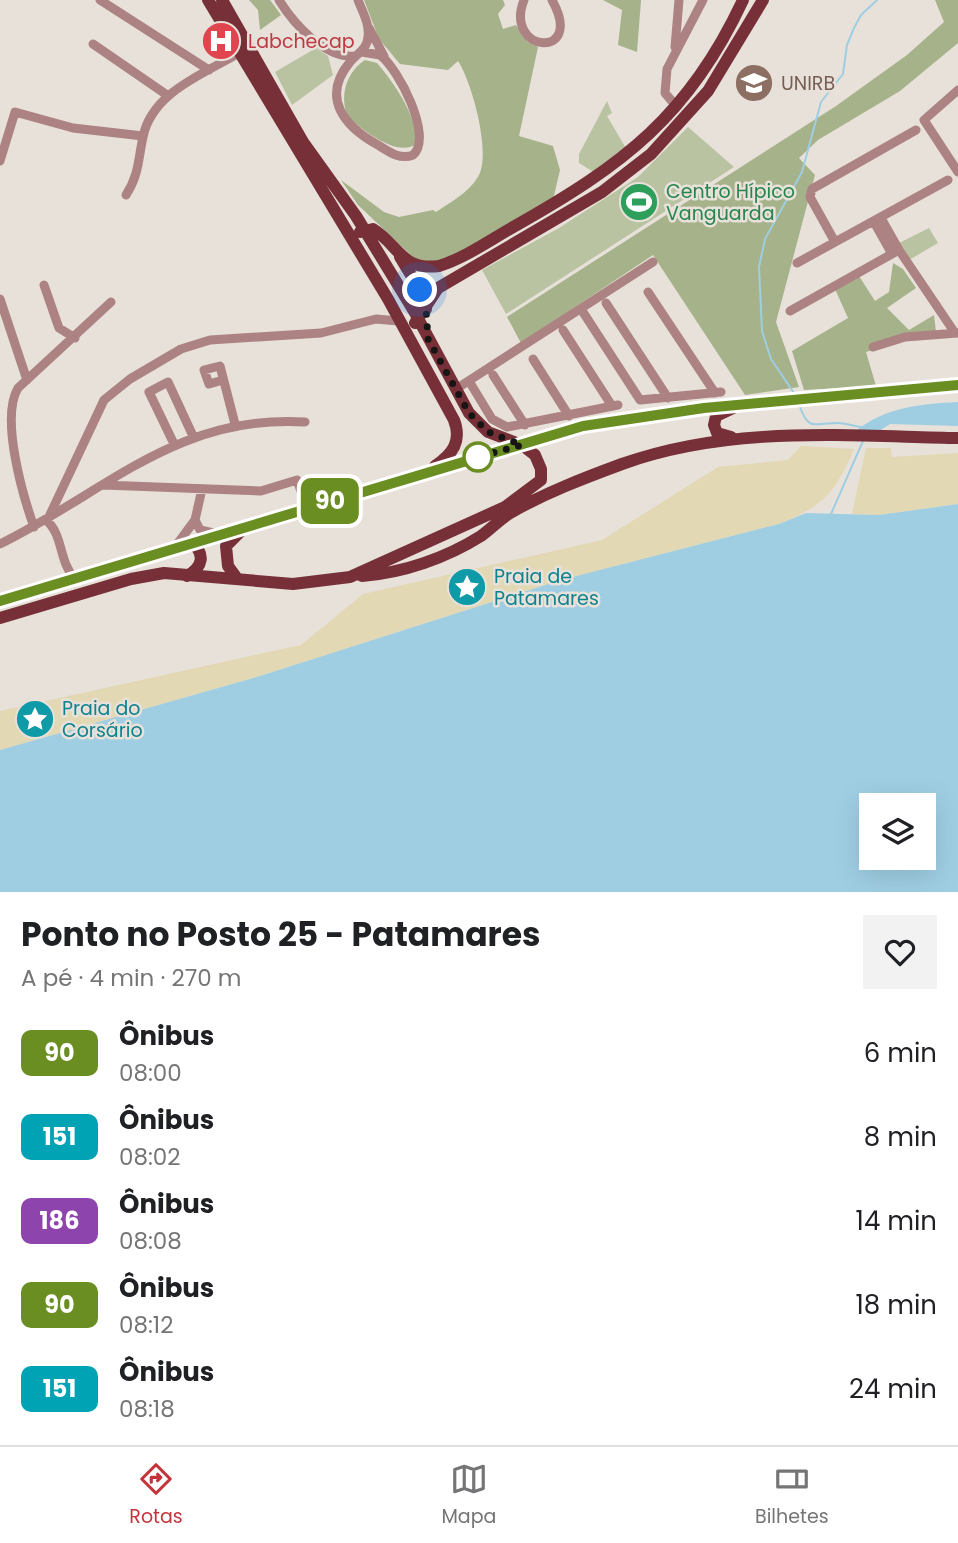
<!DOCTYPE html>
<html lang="pt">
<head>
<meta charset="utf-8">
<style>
  :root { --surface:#fff; --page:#f2f2f2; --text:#202124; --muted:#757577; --line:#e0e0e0; --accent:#c4343a }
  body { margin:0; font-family:Poppins,sans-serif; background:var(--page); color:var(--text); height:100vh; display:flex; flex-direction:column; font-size:26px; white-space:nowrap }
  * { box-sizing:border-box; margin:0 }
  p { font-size:23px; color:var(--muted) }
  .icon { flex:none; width:38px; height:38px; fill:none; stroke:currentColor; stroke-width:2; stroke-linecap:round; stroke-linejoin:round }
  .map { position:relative; height:892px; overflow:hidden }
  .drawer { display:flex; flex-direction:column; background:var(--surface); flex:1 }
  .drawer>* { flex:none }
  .badge { padding:0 14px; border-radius:10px; font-size:24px; line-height:46px }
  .tools { position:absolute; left:859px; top:793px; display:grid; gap:14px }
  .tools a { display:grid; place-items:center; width:77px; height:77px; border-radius:0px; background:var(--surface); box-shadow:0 7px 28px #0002; font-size:35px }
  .you { position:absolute; width:35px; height:35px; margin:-18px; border:5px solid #fff; border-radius:50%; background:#1a73e8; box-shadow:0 0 0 10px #1a73e833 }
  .map>.badge { position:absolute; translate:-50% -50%; box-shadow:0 0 0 4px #fff }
  .round { display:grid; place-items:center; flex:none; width:74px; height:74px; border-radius:0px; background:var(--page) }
  .overview { display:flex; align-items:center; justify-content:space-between; height:119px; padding:0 21px }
  h1 { font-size:33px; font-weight:700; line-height:52px }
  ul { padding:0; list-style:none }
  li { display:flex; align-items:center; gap:21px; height:84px; padding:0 21px }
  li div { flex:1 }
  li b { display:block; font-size:26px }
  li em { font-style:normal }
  li .badge { min-width:77px; font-weight:700; text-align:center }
  .tabs { display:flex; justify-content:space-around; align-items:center; height:98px; border-top:2px solid var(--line); background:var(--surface); font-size:19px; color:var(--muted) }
  .tabs a { display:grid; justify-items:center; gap:4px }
  .tabs .current { color:var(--accent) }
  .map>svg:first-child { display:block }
  .green { fill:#b9c3a2 }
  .forest { fill:#a6b28a }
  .sand { fill:#e2d8b4 }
  .water { fill:#9fcee3; fill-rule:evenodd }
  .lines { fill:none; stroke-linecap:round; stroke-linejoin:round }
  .stream { stroke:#9fcee3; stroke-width:2 }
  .minor { stroke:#ac8283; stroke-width:9 }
  .major { stroke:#773038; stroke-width:12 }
  .line-casing { stroke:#fff; stroke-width:16 }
  .line { stroke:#6b8e23; stroke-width:10 }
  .walk { stroke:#171513; stroke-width:7; stroke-dasharray:0 12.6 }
  .stop-dot { fill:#fff; stroke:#6b8e23; stroke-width:3.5 }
  .labels { text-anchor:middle; stroke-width:5; stroke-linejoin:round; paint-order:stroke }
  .health-label { font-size:19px; fill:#be3a42; stroke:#e7e1da; text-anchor:start }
  .education-label { font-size:19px; fill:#785e54; stroke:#e7e1da; text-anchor:start }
  .leisure-label { font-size:19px; fill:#27864d; stroke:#e7e1da; text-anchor:start }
  .culture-label { font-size:19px; fill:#0d838f; stroke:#e7e1da; text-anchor:start }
</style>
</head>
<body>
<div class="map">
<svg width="958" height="892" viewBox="0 0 958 892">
  <rect width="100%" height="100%" fill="#e7e1da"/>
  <path class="green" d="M316 48 328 56 333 75 292 105 275 72Z
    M607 101 612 113 607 116 627 150 595 173 579 163V154Z
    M688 127 734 167 506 314 482 270 559 228 638 177Z
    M929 228 938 243 909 260 899 243Z"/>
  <path class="forest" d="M249 0H270L281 15 260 30 258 10Z
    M364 0H503L505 5 498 14 503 29 516 25 528 42 538 47 519 136 553 146 560 170 553 200 443 261 431 263 413 257 358 205 341 180 384 212 399 217 433 210 436 212C451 202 468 193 478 177 492 155 472 82 458 61L448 70 400 64 379 39Z
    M603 0H641L637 52 618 45 622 10Z
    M935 0H958V43L900 91 818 140 799 158 815 175 776 322 799 387 745 395 653 255 521 343 507 317 836 106 907 55 944 22Z
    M365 60 377 63C395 84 418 117 416 144 397 158 364 130 348 118 339 97 346 72 365 60Z
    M893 263 903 269 916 288 887 308 909 330 934 315 936 332 866 352 876 386 804 390 792 351 848 318 835 289 859 276 875 301 889 292Z"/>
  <path class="sand" d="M801 446 854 449C835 493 825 505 779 524L561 580 260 676 0 750V711L301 645 363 594 602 540 718 467 788 460Z
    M866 448H891L892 457 958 453V504L879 515 852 514Z"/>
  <path class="water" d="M958 402V426L890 424 876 433 856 431C885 407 921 404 958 402Z
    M958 504V892H0V750L260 676 561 580 779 524 806 513 879 515ZM872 805H924V858H872Z"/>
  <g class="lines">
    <path class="stream" d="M796 396 771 359 762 331 759 267 765 239 802 172 821 102 843 74 847 45 854 28 861 15 877 0
      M799 404C808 432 814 423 838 423 845 423 853 426 861 427
      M831 514 863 441"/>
    <path class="minor" d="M100 0 209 70
      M279 0C294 24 325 59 355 56
      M358 0C362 11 370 24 368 37 367 50 357 53 350 62 320 98 345 127 378 145 389 152 400 160 413 155 434 137 398 68 380 55L362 52
      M524 0C503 53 586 61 552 0
      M369 28 384 56
      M93 44 167 95
      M675 47 679 0
      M958 90 924 120 958 172
      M676 106 665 93 667 69 703 0
      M0 161 15 112 73 128 143 136
      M126 195C139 175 138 160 143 137 152 92 204 74 239 53
      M881 218 899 250
      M874 222 892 254
      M835 242 810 197 812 189 916 130
      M797 263 948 180
      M44 285 59 328 75 338
      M648 292 715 393
      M0 299 27 380
      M606 303 668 398
      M581 309 640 400 721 392
      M790 311 899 250 955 333
      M563 330 612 406
      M873 347 905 337 958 333
      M533 359 569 416
      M493 375 525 425
      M223 380 209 384 204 370 220 366 235 424
      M469 381 492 419 507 427 618 405
      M456 389 653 262
      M175 446 149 392 168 382 193 436
      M103 485 261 491 297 480 307 508
      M195 520 200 530 218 534
      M47 521 104 400 130 379 181 349 210 340 321 333 376 319 398 321
      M47 521C63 535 59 561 74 578
      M34 527C23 496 0 418 18 388L111 302
      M0 544C106 492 177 414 305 422
      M175 547 195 520 202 489"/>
    <path class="major" d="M208 0 388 299 454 420C462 441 453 454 435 466
      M360 232 373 229C399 245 401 271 439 266 465 258 490 240 515 226 623 165 689 116 743 0
      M400 257 423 295 426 309
      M415 323 438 288 602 192 651 154 708 91 763 0
      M731 437 717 433 714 425 716 416 733 408
      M187 576C203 567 206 554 191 542
      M362 576C403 573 446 558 481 536 491 529 500 519 510 513 545 493 584 478 622 464 731 425 845 436 958 438
      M236 577 228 566 226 546 242 530
      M0 601 583 426 704 408 958 385
      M0 618 131 579 164 573 293 584 350 577 505 507 541 480V469L535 455 522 445 488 432 469 413 414 311 356 216 303 142 222 0"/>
  </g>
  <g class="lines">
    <g class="line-casing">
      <path id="line" d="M0 601 583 426 704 408 958 385"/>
    </g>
    <use href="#line" class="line"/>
    <path class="walk" d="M420 290 426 308 428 339 469 413 488 432 522 445 478 457"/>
  </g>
  <defs>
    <g id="hospital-disc" transform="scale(2.0125)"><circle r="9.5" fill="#e0444e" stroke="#e7e1da"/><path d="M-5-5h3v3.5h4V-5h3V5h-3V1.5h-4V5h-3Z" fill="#fff"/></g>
    <g id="university-disc" transform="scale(2.0125)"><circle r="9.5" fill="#8d6e63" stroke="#e7e1da"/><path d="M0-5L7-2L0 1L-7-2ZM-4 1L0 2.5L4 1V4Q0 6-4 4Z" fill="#fff"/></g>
    <g id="stadium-disc" transform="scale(2.0125)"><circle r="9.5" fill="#2e9e5b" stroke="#e7e1da"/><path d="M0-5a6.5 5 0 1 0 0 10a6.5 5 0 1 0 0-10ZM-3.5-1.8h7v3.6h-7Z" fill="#fff"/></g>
    <g id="sight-disc" transform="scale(2.0125)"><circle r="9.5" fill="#0f9aa8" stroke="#e7e1da"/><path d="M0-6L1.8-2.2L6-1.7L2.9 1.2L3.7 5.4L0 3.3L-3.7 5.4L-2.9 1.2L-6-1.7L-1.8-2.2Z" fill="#fff"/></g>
  </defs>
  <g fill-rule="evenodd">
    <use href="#hospital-disc" x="221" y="41"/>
    <use href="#university-disc" x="754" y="83"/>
    <use href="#stadium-disc" x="639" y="202"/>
    <use href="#sight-disc" x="467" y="587"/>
    <use href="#sight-disc" x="35" y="719"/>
  </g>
  <circle class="stop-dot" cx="478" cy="457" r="14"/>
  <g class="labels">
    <g class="health-label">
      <text x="248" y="48">Labchecap</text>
    </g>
    <g class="education-label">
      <text x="781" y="90">UNIRB</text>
    </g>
    <g class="leisure-label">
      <text x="666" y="198">Centro Hípico<tspan x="666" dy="22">Vanguarda</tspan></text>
    </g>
    <g class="culture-label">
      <text x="494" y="583">Praia de<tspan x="494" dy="22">Patamares</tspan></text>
      <text x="62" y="715">Praia do<tspan x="62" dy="22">Corsário</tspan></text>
    </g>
  </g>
</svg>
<div class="tools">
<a><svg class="icon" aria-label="layers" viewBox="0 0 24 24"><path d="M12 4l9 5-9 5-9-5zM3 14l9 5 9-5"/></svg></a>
</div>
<div class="you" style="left:420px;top:290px"></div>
<b class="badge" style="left:330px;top:501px;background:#6b8e23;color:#fff">90</b>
</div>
<section class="drawer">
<div class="overview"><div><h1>Ponto no Posto 25 - Patamares</h1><p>A pé · 4 min · 270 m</p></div><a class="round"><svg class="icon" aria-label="heart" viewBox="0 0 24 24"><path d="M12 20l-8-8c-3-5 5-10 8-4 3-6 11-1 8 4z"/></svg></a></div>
<ul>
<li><span class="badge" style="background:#6b8e23;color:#fff">90</span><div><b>Ônibus</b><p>08:00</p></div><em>6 min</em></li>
<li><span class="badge" style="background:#00a3b4;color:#fff">151</span><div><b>Ônibus</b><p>08:02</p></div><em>8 min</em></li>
<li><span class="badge" style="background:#8e44ad;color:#fff">186</span><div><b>Ônibus</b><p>08:08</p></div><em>14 min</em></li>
<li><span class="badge" style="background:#6b8e23;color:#fff">90</span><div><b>Ônibus</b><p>08:12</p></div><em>18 min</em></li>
<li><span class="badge" style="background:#00a3b4;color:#fff">151</span><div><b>Ônibus</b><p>08:18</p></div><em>24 min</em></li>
</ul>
</section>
<nav class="tabs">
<a class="current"><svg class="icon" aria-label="directions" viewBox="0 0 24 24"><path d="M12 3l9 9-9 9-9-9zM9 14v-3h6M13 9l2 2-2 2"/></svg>Rotas</a>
<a><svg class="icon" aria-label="map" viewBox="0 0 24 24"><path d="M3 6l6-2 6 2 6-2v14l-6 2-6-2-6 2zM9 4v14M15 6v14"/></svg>Mapa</a>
<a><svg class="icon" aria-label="tickets" viewBox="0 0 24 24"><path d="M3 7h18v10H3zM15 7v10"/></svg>Bilhetes</a>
</nav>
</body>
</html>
